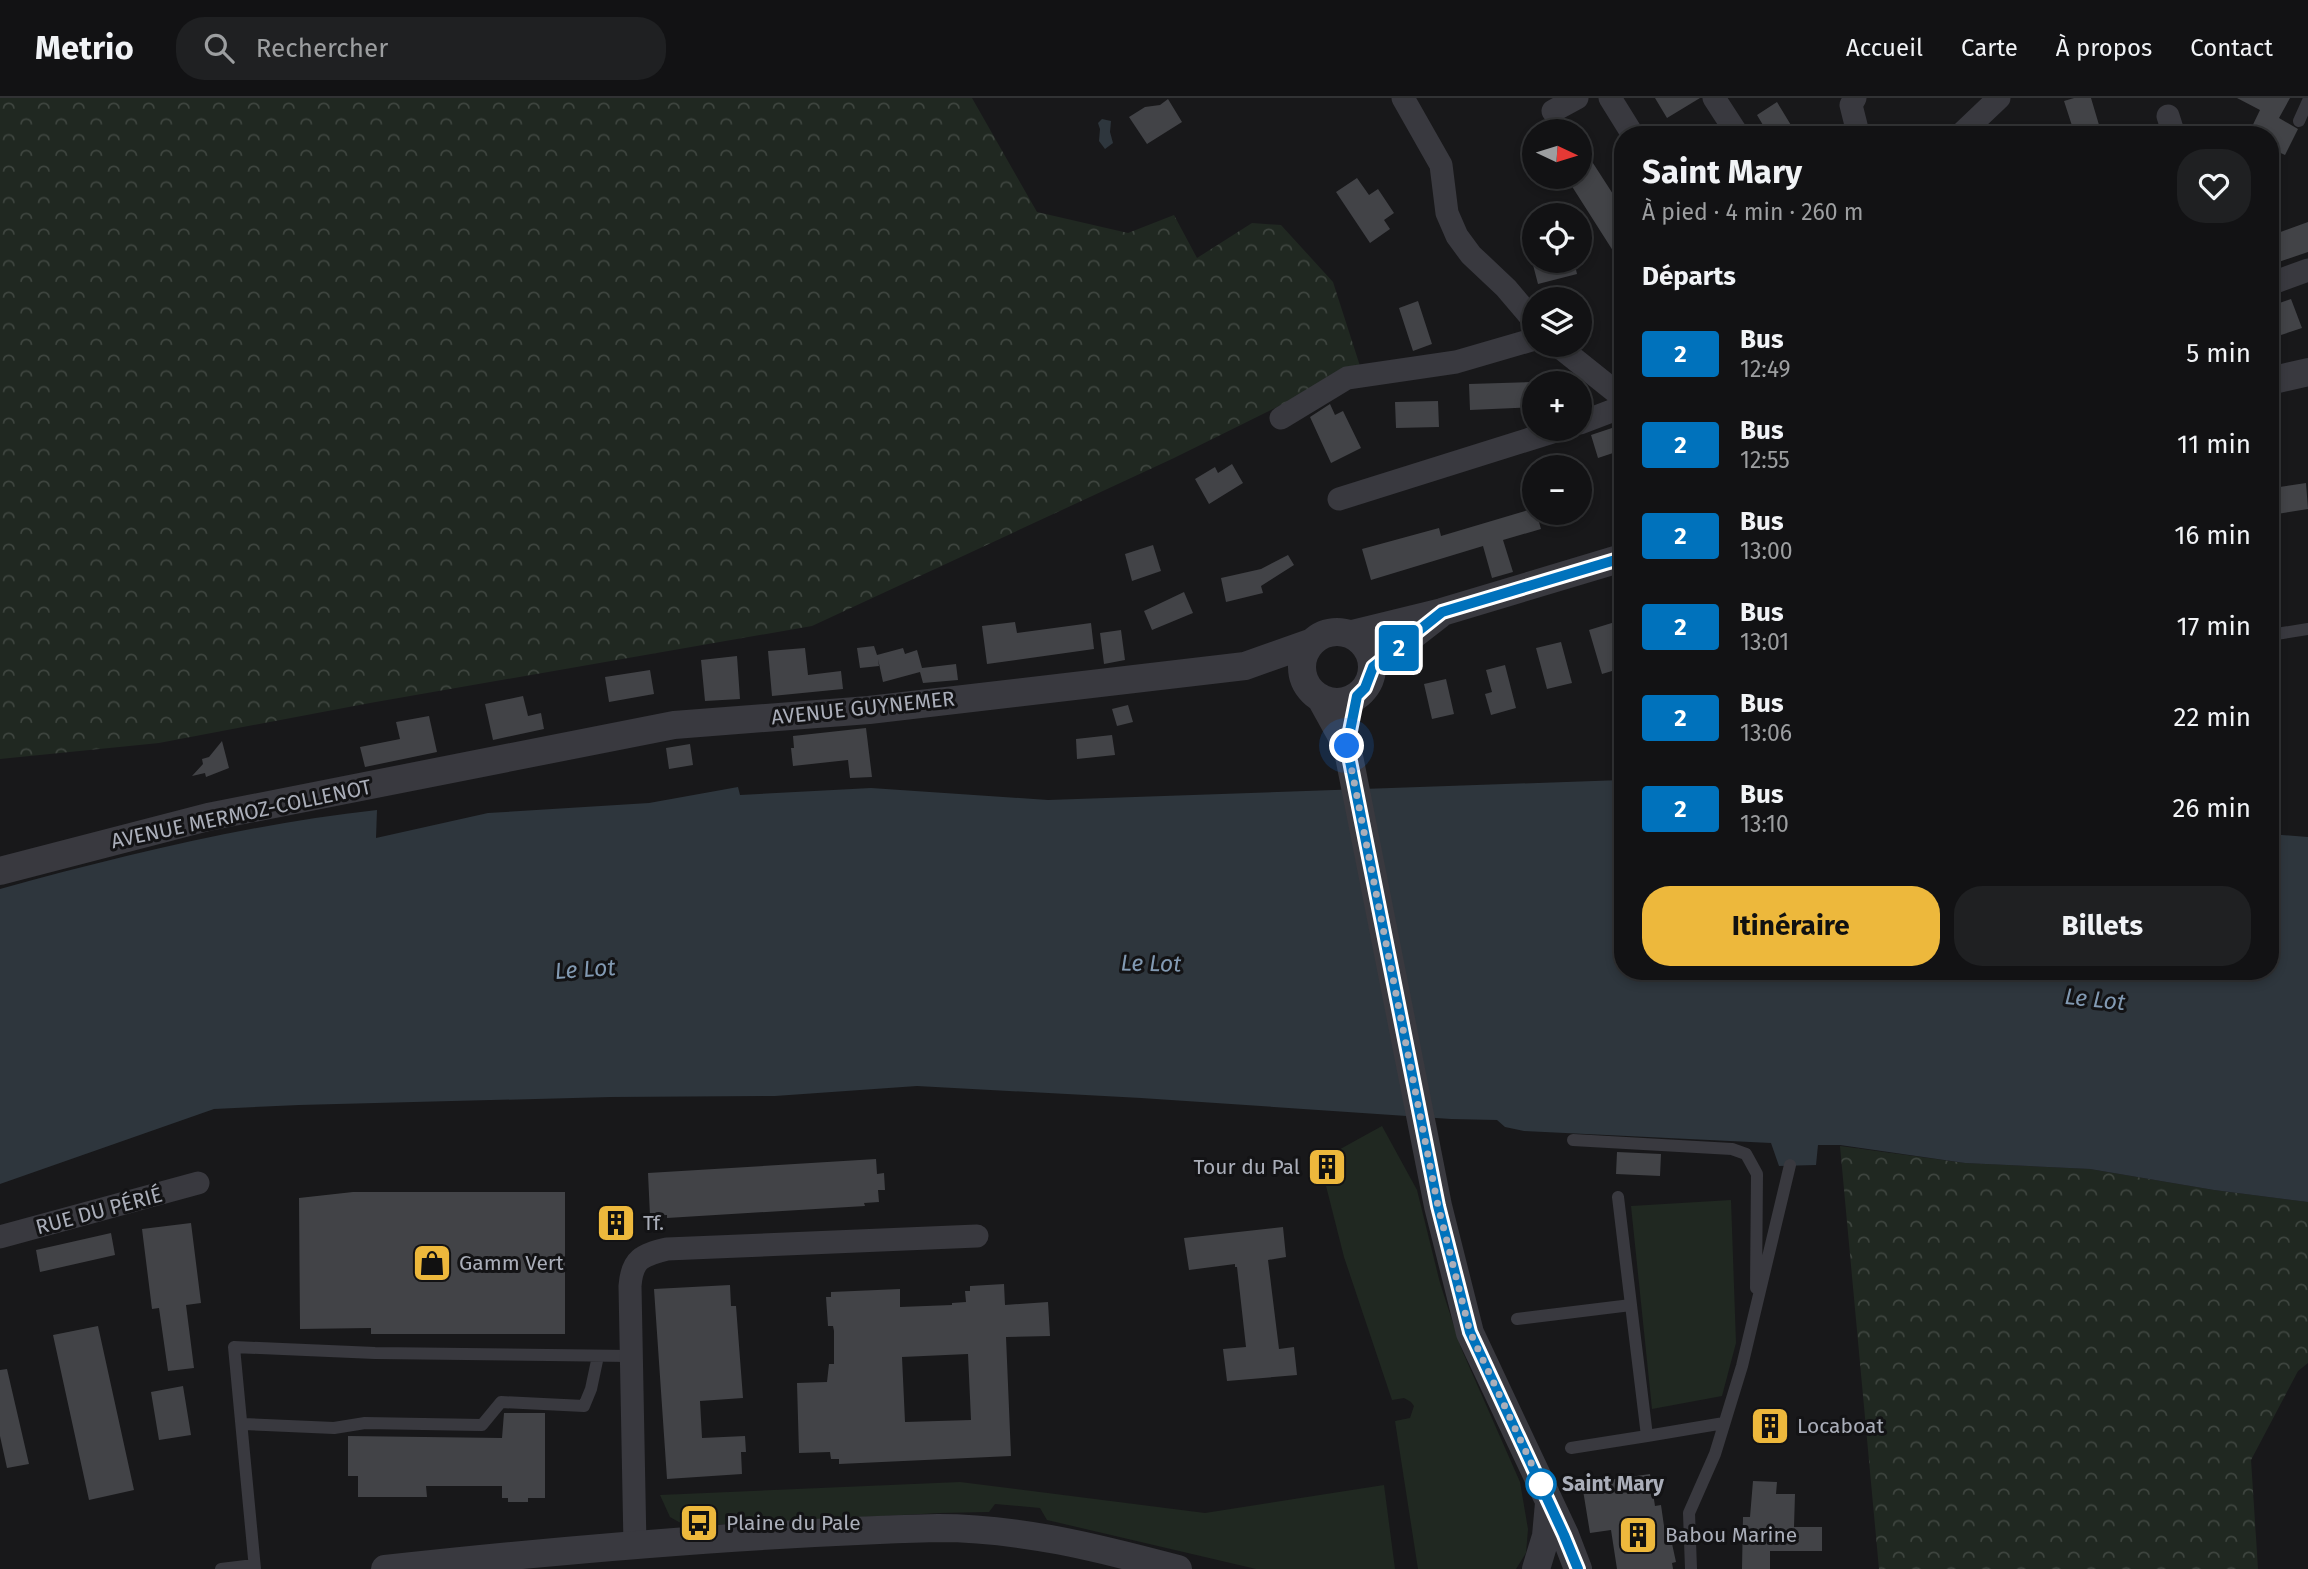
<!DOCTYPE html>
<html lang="fr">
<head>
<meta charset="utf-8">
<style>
  :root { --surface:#121214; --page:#1f2022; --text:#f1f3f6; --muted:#9c9ea0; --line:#313234; --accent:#edb83c }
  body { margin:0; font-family:"Fira Sans",sans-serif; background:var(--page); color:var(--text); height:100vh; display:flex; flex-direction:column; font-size:26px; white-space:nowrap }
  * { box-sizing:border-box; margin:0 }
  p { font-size:23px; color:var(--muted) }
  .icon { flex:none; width:38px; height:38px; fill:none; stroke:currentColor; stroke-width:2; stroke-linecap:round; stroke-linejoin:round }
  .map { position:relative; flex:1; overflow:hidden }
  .sheet { position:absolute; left:1614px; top:28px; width:665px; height:854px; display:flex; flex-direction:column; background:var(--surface); border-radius:28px; box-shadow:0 4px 10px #0003,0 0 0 2px var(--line) }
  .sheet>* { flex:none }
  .badge { padding:0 14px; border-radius:5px; font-size:24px; line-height:46px }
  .needle { width:46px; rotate:94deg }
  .buttons { position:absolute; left:1522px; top:21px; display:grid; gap:14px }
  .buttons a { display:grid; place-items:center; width:70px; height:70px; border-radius:50%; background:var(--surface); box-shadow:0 4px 10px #0003,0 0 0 2px var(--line); font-size:35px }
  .you { position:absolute; width:35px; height:35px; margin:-18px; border:5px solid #fff; border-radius:50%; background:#1a73e8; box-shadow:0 0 0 10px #1a73e833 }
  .map>.badge { position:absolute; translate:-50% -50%; box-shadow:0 0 0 4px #fff }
  h2 { padding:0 28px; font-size:26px; line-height:63px }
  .round { display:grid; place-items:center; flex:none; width:74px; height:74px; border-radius:28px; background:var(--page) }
  .headline { display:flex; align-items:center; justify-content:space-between; height:119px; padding:0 28px }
  h1 { font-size:33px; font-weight:700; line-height:52px }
  .cta { display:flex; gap:14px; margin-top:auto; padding:14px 28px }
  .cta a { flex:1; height:80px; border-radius:28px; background:var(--accent); color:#111; font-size:28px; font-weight:700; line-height:80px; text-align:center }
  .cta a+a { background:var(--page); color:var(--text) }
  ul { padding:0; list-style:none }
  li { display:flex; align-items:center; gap:21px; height:91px; padding:0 28px }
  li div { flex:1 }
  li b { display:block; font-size:26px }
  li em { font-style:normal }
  li .badge { min-width:77px; font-weight:700; text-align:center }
  header { display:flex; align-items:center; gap:42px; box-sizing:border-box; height:98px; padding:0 35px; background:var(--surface); border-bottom:2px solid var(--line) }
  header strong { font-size:33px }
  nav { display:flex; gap:38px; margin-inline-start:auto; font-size:24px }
  .search { width:490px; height:63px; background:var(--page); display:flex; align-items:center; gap:18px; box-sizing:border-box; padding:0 24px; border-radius:28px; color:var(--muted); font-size:26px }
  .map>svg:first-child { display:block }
  .green { fill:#202821 }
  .forest { fill:url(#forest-crowns) }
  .water { fill:#2e363d }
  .building { fill:#424347; fill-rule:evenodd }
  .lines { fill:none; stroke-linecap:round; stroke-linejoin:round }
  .service { stroke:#39393f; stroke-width:12 }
  .minor { stroke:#39393f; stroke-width:23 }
  .tertiary { stroke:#39393f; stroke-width:28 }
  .line-casing { stroke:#fff; stroke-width:16 }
  .line { stroke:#0072bc; stroke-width:10 }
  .walk { stroke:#aaaeb9; stroke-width:7; stroke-dasharray:0 12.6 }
  .stop-dot { fill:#fff; stroke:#0072bc; stroke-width:3.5 }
  .labels { text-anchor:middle; stroke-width:6; stroke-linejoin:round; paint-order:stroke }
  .street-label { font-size:21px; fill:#aaaeb9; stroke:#131315 }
  .poi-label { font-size:21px; fill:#aaaeb9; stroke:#131315; text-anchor:start }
  .stop-label { font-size:21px; font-weight:bold; fill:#aaaeb9; stroke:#131315; text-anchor:start }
  .water-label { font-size:23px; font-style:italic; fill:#829ab3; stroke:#131315 }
</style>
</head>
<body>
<header>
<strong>Metrio</strong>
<div class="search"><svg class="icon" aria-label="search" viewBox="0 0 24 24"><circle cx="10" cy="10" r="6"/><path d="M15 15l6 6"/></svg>Rechercher</div>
<nav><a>Accueil</a><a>Carte</a><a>À propos</a><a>Contact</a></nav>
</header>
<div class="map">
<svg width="2308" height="1471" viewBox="0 0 2308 1471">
  <defs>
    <pattern id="forest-crowns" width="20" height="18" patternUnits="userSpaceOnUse" patternTransform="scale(1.75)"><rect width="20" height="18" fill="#202821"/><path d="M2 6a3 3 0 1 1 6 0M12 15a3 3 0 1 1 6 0" fill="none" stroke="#3e453f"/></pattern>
  </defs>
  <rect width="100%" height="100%" fill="#18181a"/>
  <path class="green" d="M1382 1028 1417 1092 1440 1185 1461 1250 1520 1384 1528 1431 1526 1455 1516 1471H1418L1395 1323 1410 1320 1414 1308 1411 1304 1404 1300 1392 1302 1344 1159 1324 1080 1340 1073 1333 1055Z
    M1731 1102 1736 1245 1722 1298 1652 1311 1631 1108Z
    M960 1384 1205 1415 1384 1387 1395 1471H1256L1047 1422 1040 1410 995 1406 989 1414 941 1415 686 1428 670 1419 660 1397Z"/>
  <path class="forest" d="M0 0H972L1037 114 1128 135 1174 117 1197 160 1252 125 1281 127 1333 184 1360 268 1174 360 812 528 370 605 159 645 0 661Z
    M1840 1048 1965 1065 2090 1071 2214 1092 2308 1104V1265L2298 1273 2251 1362 2258 1471H1879Z"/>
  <path class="water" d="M1102 21 1111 23 1110 34 1113 45 1105 51 1099 43 1100 31 1098 25Z
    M1622 682V873H2270V736L2308 739V1104L2214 1092 2090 1071 1965 1065 1840 1047H1818L1816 1067 1779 1068 1771 1045 1524 1033 1505 1029 1497 1022 1451 1021 1141 1000 917 988 775 998 611 999 299 1007 214 1011 0 1086V791C124 757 250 726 377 712L376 740 488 715 649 705 738 689 740 697 871 690 1048 702Z"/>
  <path class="building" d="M1655 0H1700L1667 20Z
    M2074 0H2091L2102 37H2075L2064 3Z
    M2237 0H2290L2279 20 2298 31 2285 57 2270 50V37H2248L2260 12Z
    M1168 1 1182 24 1147 46 1129 19 1145 9 1160 7Z
    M1777 4 1797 37H1769L1757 17Z
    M1580 45 1622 110V167L1566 79H1580Z
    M1357 80 1369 97 1378 91 1394 115 1384 122 1390 131 1370 145 1336 94Z
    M2308 124V154L2270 167V144L2277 141 2275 136Z
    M1532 163H1574L1577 176 1538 186Z
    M2291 201 2302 230 2281 237 2271 208Z
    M1418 203 1432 246 1413 253 1399 210Z
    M1534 284 1535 309 1470 312 1469 286Z
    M1438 303 1439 329 1396 330 1395 304Z
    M1330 306 1335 317 1343 313 1361 350 1331 365 1310 319Z
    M1615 329 1622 352 1598 360 1591 337Z
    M1232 366 1243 385 1209 406 1195 381 1215 369 1218 375Z
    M2306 385 2308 411 2277 416 2273 390Z
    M1535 410 1541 431 1503 442 1513 474 1492 480 1483 448 1371 482 1362 451 1439 430 1441 438Z
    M1153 447 1161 473 1132 483 1125 456Z
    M1288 457 1294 467 1261 488 1263 495 1226 504 1221 480 1261 471Z
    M1184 494 1193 515 1152 532 1144 513Z
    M1015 524 1017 535 1091 525 1094 551 987 566 982 528Z
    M1615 524 1622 548V570L1602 576 1589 532Z
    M1121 532 1125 562 1104 566 1100 535Z
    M1561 544 1572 585 1547 591 1536 550Z
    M874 548 877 557 903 550 905 556 917 552 922 570 956 566 958 582 923 585 920 574 883 584 878 561 879 568 860 570 857 550Z
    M805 550 808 577 841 573 843 591 772 598 768 553Z
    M737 558 740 601 705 603 701 562Z
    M1505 567 1516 610 1491 617 1485 596 1492 594 1486 572Z
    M650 572 654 596 609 604 605 579Z
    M1446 581 1454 616 1432 621 1424 586Z
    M523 598 528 618 541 615 544 631 493 642 485 606Z
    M1128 607 1133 624 1117 628 1112 611Z
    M429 618 437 654 365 669 360 649 400 641 396 624Z
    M866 630 872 679 850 680 848 662 793 668 791 650H794L793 638Z
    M1112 637 1115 657 1077 661 1076 641Z
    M222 643 229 670 206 679 205 675 192 678 203 666 202 661 209 659Z
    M690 646 693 667 669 671 666 650Z
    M1617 1054 1661 1056 1660 1078 1616 1076Z
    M1333 1055 1340 1073 1321 1082 1313 1064Z
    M876 1061 877 1076 884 1075 885 1092H878L879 1104 864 1105 865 1108 667 1120V1117L650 1118 648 1075Z
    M353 1094H565V1236H371V1230L300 1231 299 1100Z
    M191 1125 201 1205 186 1207 194 1270 168 1273 159 1210 152 1211 142 1131Z
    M1283 1129 1286 1159 1268 1162 1279 1251 1294 1249 1297 1277 1227 1283 1223 1251 1246 1249 1237 1169H1235V1166L1189 1172 1184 1140Z
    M111 1135 115 1157 40 1174 36 1152Z
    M1004 1186 1005 1207 1048 1204 1050 1238 1006 1239 1011 1358 839 1366V1361H831L830 1354 799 1355 797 1285 827 1284 829 1266H834V1233L833 1228H828L826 1199H831V1194L900 1191V1209L952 1207V1205L966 1204 965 1193H970V1188ZM968 1256 971 1322 905 1324 902 1259Z
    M730 1187 731 1208H736L743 1300 700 1303 702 1340 745 1338 746 1354H741L742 1376 667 1381 654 1191Z
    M98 1228 134 1392 89 1402 53 1237Z
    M7 1271 29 1366 7 1370 0 1338V1272Z
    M183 1288 191 1337 159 1342 151 1294Z
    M504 1315H545V1400H528V1404H508V1400H502V1388H426L427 1399H358V1378H348V1338L502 1340Z
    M1761 1321H1778V1343H1761Z
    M1650 1376 1655 1408 1661 1407 1666 1442 1671 1441 1676 1464 1672 1465 1673 1471H1617L1611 1432 1590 1435 1582 1386Z
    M1753 1383 1777 1384 1776 1396H1795L1794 1429H1822V1453H1770V1471H1742L1743 1419H1750Z"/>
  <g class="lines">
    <path class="service" d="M2299 23 2308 3
      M2270 537 2308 531
      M1573 1042 1732 1051 1746 1056 1757 1076 1756 1190
      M1618 1099 1631 1207
      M1517 1221 1631 1207 1647 1338 1724 1325
      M243 1326 334 1330 365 1325 482 1327 501 1304 584 1308 591 1291 598 1258
      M1571 1350 1647 1338
      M221 1471 254 1467
      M255 1471 234 1249 375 1255 630 1258
      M1691 1471 1689 1415 1715 1356 1742 1268 1790 1067"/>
    <path class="minor" d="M1403 0 1441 67 1447 115 1457 138 1471 157 1506 190 1535 224
      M1610 0 1633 37
      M1714 0 1738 37
      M1855 0 1851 7 1857 31 1861 37
      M1553 13 1577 0
      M2168 18 2174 37
      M1960 37 1999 0
      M2270 186 2308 172
      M1557 247 1622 299
      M1281 320 1347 280 1456 264 1535 241
      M1580 325 1622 309
      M1339 401 1562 331
      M0 1139 198 1085
      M635 1448 630 1188C632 1161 642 1157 667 1151L977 1138"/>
    <path class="tertiary" d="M2270 283 2308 274
      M1302 569a35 35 0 1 1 70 0a35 35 0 1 1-70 0Z
      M1352 536 1442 514 1622 460
      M1372 569 1439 517
      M1321 601 1347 648 1438 1108 1470 1235 1565 1437 1578 1471
      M0 773 208 719 674 627 869 612 1245 568 1310 545
      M385 1471C568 1451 754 1435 938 1430 1021 1430 1099 1450 1178 1471
      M1536 1471 1546 1438 1549 1405"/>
  </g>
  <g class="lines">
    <g class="line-casing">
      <path id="line" d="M1578 1471 1564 1437 1470 1234 1438 1108 1347 648 1357 598 1365 590 1373 569 1442 514 1622 460"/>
    </g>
    <use href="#line" class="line"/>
    <path class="walk" d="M1347 648 1438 1108 1470 1234 1541 1386"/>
  </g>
  <defs>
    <g id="building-square" transform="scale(2.0125)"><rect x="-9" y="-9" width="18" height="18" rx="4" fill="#edb83c" stroke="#131315"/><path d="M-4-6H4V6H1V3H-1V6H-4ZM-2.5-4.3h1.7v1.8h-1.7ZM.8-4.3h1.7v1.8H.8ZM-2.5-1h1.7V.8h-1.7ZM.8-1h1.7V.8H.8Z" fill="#111"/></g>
    <g id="shop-square" transform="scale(2.0125)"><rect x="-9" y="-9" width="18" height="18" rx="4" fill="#edb83c" stroke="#131315"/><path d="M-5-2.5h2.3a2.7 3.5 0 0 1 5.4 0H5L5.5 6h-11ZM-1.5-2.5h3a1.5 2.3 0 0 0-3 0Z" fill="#111"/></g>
    <g id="bus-square" transform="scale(2.0125)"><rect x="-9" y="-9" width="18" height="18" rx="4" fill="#edb83c" stroke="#131315"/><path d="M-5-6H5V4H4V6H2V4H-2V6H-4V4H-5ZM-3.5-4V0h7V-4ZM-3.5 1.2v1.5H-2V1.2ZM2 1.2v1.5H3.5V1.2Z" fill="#111"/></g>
  </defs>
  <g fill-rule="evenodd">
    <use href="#building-square" x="1327" y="1069"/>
    <use href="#building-square" x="616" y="1125"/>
    <use href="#shop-square" x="432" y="1165"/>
    <use href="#building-square" x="1770" y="1328"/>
    <use href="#bus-square" x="699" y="1425"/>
    <use href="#building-square" x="1638" y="1437"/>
  </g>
  <circle class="stop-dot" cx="1541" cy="1386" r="14"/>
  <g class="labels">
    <g class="street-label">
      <text transform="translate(863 610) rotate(-6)" y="7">AVENUE GUYNEMER</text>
      <text transform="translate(241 716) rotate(-12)" y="7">AVENUE MERMOZ-COLLENOT</text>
      <text transform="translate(99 1113) rotate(-15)" y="7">RUE DU PÉRIÉ</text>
    </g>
    <g class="poi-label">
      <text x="1300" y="1076" text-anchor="end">Tour du Pal</text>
      <text x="643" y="1132">Tf.</text>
      <text x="459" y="1172">Gamm Vert</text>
      <text x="1797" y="1335">Locaboat</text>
      <text x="726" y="1432">Plaine du Pale</text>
      <text x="1665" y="1444">Babou Marine</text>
    </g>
    <g class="stop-label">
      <text x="1562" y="1393">Saint Mary</text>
    </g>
    <g class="water-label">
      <text transform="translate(1151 865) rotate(1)" y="8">Le Lot</text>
      <text transform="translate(585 871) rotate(-4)" y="8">Le Lot</text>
      <text transform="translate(2095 901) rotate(6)" y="8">Le Lot</text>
    </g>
  </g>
</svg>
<div class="buttons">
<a><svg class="needle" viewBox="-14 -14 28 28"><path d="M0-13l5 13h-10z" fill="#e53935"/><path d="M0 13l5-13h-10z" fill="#9c9ea0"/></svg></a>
<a><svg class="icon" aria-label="locate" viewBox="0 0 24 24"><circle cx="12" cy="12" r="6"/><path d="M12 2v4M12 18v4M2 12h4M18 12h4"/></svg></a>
<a><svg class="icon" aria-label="layers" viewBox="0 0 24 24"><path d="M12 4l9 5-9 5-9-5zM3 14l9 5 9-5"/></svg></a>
<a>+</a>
<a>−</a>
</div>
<div class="you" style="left:1347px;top:648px"></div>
<b class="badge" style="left:1399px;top:550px;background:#0072bc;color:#fff">2</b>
<section class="sheet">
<div class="headline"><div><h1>Saint Mary</h1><p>À pied · 4 min · 260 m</p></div><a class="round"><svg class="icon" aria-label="heart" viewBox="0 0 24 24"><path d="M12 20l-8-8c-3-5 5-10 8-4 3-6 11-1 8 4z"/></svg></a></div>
<h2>Départs</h2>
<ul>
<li><span class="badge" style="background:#0072bc;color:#fff">2</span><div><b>Bus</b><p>12:49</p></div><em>5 min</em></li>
<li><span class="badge" style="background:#0072bc;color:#fff">2</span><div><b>Bus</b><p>12:55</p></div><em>11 min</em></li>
<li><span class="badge" style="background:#0072bc;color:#fff">2</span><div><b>Bus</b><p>13:00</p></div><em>16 min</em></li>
<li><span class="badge" style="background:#0072bc;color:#fff">2</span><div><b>Bus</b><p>13:01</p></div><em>17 min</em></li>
<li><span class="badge" style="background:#0072bc;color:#fff">2</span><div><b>Bus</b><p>13:06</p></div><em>22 min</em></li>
<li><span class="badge" style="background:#0072bc;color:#fff">2</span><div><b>Bus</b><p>13:10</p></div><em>26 min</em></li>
</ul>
<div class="cta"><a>Itinéraire</a><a>Billets</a></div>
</section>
</div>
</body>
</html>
